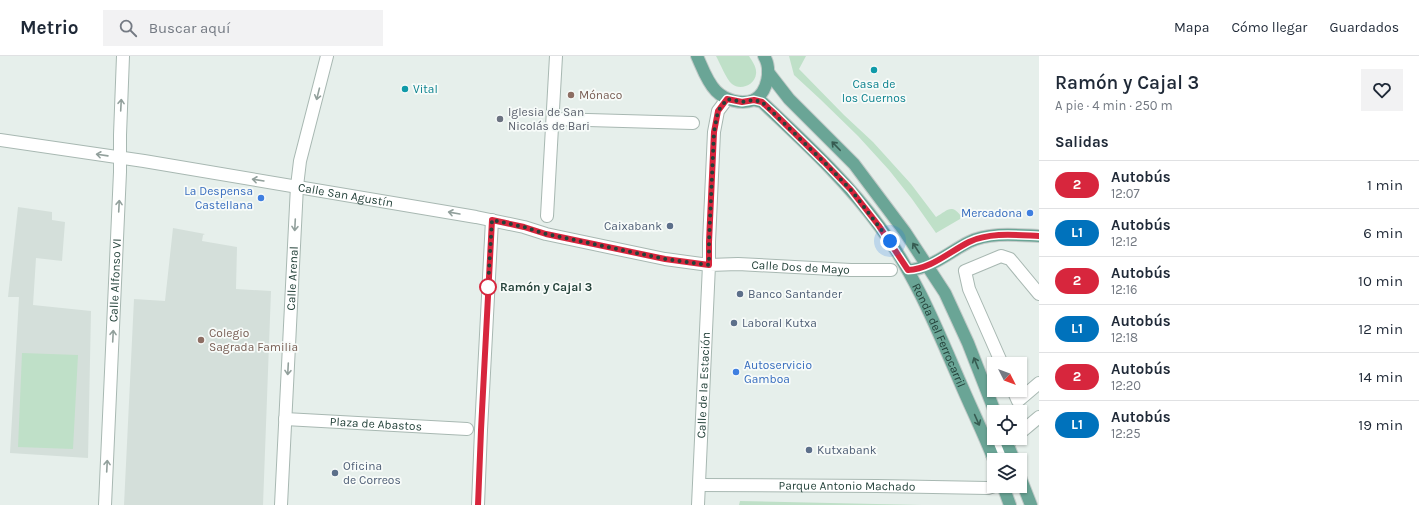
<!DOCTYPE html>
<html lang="es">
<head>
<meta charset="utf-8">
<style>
  :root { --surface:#fff; --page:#f2f2f3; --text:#1f2937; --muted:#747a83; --line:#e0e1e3 }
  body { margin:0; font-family:Karla,sans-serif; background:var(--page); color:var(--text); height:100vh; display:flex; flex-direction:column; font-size:15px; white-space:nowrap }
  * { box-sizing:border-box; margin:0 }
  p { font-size:13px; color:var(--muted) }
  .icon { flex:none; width:22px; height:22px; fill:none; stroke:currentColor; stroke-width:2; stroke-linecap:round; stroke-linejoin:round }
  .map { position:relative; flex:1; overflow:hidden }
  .sheet { display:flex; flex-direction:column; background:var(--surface); width:380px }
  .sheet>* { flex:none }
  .badge { padding:0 8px; border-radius:13px; font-size:14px; line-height:26px }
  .needle { width:26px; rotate:132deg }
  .buttons { position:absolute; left:987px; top:301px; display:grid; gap:8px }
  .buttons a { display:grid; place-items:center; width:40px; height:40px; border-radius:0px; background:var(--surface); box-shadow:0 1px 3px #0004; font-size:20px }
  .you { position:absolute; width:20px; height:20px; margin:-10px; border:3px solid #fff; border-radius:50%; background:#1a73e8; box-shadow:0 0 0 6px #1a73e833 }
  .map>.badge { position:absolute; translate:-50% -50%; box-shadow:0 0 0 2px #fff }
  h2 { padding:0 16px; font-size:15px; line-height:36px }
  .round { display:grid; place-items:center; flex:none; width:42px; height:42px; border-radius:0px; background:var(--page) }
  .summary { display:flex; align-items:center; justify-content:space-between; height:68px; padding:0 16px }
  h1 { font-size:19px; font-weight:600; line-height:30px }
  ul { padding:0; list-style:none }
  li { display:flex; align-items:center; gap:12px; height:48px; padding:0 16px; border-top:1px solid var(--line) }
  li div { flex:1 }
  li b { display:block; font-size:15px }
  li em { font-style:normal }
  li .badge { min-width:44px; font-weight:700; text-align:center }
  header { display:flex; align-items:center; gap:24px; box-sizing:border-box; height:56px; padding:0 20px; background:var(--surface); border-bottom:1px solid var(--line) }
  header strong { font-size:19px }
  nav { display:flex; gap:22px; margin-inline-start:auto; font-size:14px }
  .search { width:280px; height:36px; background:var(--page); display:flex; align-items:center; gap:10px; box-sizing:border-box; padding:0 14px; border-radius:0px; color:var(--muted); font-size:15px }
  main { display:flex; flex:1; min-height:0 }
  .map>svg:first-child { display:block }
  .built { fill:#d4dfda }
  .green { fill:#bfe0c8 }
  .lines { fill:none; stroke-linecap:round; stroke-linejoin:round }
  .minor-casing { stroke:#a8b8b2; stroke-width:14 }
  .major-casing { stroke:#c2cac8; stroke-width:14 }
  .minor { stroke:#fff; stroke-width:12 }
  .major { stroke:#6aa596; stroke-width:12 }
  .oneway { stroke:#92a09c }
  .oneway2 { stroke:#365b51 }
  .line-casing { stroke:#fff; stroke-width:9 }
  .line { stroke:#d7263d; stroke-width:6 }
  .walk { stroke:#24423a; stroke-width:4; stroke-dasharray:0 7.2 }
  .culture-dot { fill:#0f9aa8; stroke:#f7fbf9; stroke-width:1.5 }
  .education-dot { fill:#8d6e63; stroke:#f7fbf9; stroke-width:1.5 }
  .worship-dot { fill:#6b7280; stroke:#f7fbf9; stroke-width:1.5 }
  .shop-dot { fill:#3f7fe0; stroke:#f7fbf9; stroke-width:1.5 }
  .service-dot { fill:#5c6f8a; stroke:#f7fbf9; stroke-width:1.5 }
  .stop-dot { fill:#fff; stroke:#d7263d; stroke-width:2 }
  .labels { text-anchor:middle; stroke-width:3.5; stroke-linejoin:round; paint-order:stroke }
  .culture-label { font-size:12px; fill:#0d838f; stroke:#f7fbf9 }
  .education-label { font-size:12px; fill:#785e54; stroke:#f7fbf9; text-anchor:start }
  .worship-label { font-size:12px; fill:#5b616d; stroke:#f7fbf9; text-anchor:start }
  .shop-label { font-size:12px; fill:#366cbe; stroke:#f7fbf9; text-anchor:end }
  .street-label { font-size:12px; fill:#24423a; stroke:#f7fbf9 }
  .service-label { font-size:12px; fill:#4e5e75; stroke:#f7fbf9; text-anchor:start }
  .stop-label { font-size:12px; font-weight:bold; fill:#24423a; stroke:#f7fbf9; text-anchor:start }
</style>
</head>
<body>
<header>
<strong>Metrio</strong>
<div class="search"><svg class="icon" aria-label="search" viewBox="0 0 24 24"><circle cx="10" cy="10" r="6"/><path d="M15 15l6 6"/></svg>Buscar aquí</div>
<nav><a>Mapa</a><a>Cómo llegar</a><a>Guardados</a></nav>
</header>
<main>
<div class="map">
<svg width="1039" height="449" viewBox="0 0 1039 449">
  <rect width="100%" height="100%" fill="#e6efeb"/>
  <path class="built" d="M18 151 52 156V164L65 166 62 205 36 202 33 249 91 255 88 402 10 397 19 241H8Z
    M173 172 205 178 203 179 202 185 237 191 236 233 271 235 263 449H124L134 243 165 245Z"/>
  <path class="green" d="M716 0H749C752 5 757 11 756 18 755 29 740 35 732 28 726 23 720 7 716 0Z
    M789 0H806L799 13 844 59 873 86 911 128 936 161C947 155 951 147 961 160L960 163 936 177 912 143 889 114 858 80 820 43 794 19Z
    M22 297 78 299 73 393 18 391Z
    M740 445 922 449H739Z"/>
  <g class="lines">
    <g class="minor-casing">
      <g id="minor">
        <path d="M553 63 693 67"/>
        <path id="s1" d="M0 84 144 105 476 161 524 171 546 178 665 203 709 209V186L714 76 718 55 727 43"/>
        <path d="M547 160 556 0"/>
        <path d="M1002 308 969 233 965 215 1001 200 1010 203 1039 238"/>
        <path d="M1013 334 1018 345 1039 327"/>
        <path id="s2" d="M285 363 467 373"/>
        <path d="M1020 377 1039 361"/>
        <path d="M992 399 1014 382"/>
        <path id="s3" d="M699 429 877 430 988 432 994 430"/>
        <path id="s4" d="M105 449 120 116V79L123 0"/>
        <path id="s5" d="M281 449 297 130 300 105 327 0"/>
        <path d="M478 449 481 374 492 164"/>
        <path id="s6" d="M698 449 709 209 738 208 851 214H891"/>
      </g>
    </g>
    <g class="major-casing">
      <g id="major">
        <path d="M697 0C702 11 707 26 716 35 725 44 741 49 754 44 768 36 772 13 764 0"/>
        <path d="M768 16 789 43 854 108 905 176 945 237 968 287 995 356"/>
        <path id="s7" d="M754 44 762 46C803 85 846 124 880 171 915 218 937 273 960 326 971 352 984 378 994 404"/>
        <path d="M908 214C931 213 949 196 969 186 990 176 1016 179 1039 180"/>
        <path d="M1005 382 1014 404"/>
        <path d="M1020 421 1031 449"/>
        <path d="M1003 430 1010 449"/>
      </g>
    </g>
    <use href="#minor" class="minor"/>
    <use href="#major" class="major"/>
  </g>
  <defs><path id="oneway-shaft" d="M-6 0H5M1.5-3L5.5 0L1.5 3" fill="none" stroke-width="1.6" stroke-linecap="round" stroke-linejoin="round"/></defs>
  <g class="oneway">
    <use href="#oneway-shaft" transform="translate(318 38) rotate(104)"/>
    <use href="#oneway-shaft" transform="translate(121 49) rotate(-87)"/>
    <use href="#oneway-shaft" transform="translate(102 99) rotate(-172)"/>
    <use href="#oneway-shaft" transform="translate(258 124) rotate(-171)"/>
    <use href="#oneway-shaft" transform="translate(119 150) rotate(-87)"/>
    <use href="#oneway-shaft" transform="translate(454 157) rotate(-170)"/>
    <use href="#oneway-shaft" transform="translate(295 169) rotate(93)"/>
    <use href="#oneway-shaft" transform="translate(113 280) rotate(-87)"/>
    <use href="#oneway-shaft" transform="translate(288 313) rotate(93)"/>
    <use href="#oneway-shaft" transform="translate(107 410) rotate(-87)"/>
  </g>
  <g class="oneway2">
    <use href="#oneway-shaft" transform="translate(836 90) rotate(-134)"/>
    <use href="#oneway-shaft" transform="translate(916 192) rotate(-123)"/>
    <use href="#oneway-shaft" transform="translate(976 307) rotate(-112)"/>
    <use href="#oneway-shaft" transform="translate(977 364) rotate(66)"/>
  </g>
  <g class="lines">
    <g class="line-casing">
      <path id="line" d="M478 449 481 374 492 164 524 171 546 178 665 203 709 209V186L714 76 718 55 727 43 742 46 754 44 762 46 774 57 824 106 851 134 879 170 908 214C931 213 949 196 969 186 990 176 1016 179 1039 180"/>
    </g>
    <use href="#line" class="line"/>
    <path class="walk" d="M488 231 492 164 524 171 546 178 665 203 709 209V186L714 76 718 55 727 43 742 46 754 44 762 46 824 106 851 134 890 185"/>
  </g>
  <g class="culture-dot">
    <circle cx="874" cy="14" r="4"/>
    <circle cx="405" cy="33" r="4"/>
  </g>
  <g class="education-dot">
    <circle cx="571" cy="39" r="4"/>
    <circle cx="201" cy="284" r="4"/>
  </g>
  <circle class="worship-dot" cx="500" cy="63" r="4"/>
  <g class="shop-dot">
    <circle cx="261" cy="142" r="4"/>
    <circle cx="1030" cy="157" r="4"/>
    <circle cx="736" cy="316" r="4"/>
  </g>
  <g class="service-dot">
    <circle cx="670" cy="170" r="4"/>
    <circle cx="740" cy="238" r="4"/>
    <circle cx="734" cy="267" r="4"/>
    <circle cx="809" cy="394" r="4"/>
    <circle cx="335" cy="417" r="4"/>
  </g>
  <circle class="stop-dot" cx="488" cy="231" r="8"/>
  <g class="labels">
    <g class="culture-label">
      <text x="874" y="32">Casa de<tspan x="874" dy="14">los Cuernos</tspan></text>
      <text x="413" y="37" text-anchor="start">Vital</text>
    </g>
    <g class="education-label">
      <text x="579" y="43">Mónaco</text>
      <text x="209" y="281">Colegio<tspan x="209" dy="14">Sagrada Familia</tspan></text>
    </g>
    <g class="worship-label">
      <text x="508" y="60">Iglesia de San<tspan x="508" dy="14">Nicolás de Bari</tspan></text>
    </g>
    <g class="shop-label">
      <text x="253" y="139">La Despensa<tspan x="253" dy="14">Castellana</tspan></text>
      <text x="1022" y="161">Mercadona</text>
      <text x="744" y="313" text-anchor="start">Autoservicio<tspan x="744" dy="14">Gamboa</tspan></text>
    </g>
    <g class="street-label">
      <text dy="4" stroke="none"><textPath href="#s1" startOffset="350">Calle San Agustín</textPath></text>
      <text dy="4" stroke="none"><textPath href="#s6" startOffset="332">Calle Dos de Mayo</textPath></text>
      <text dy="4" stroke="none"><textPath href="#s5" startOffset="227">Calle Arenal</textPath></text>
      <text dy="4" stroke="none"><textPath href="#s4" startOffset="225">Calle Alfonso VI</textPath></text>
      <text dy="4" stroke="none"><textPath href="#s7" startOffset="304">Ronda del Ferrocarril</textPath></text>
      <text dy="4" stroke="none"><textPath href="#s6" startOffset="120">Calle de la Estación</textPath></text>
      <text dy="4" stroke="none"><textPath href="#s2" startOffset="91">Plaza de Abastos</textPath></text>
      <text dy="4" stroke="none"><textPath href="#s3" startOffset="148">Parque Antonio Machado</textPath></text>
    </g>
    <g class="service-label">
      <text x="662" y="174" text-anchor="end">Caixabank</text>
      <text x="748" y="242">Banco Santander</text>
      <text x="742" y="271">Laboral Kutxa</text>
      <text x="817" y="398">Kutxabank</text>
      <text x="343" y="414">Oficina<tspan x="343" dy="14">de Correos</tspan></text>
    </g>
    <g class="stop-label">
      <text x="500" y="235">Ramón y Cajal 3</text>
    </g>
  </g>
</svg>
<div class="buttons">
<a><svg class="needle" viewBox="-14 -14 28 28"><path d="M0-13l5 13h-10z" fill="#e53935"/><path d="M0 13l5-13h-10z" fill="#747a83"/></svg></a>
<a><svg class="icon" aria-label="locate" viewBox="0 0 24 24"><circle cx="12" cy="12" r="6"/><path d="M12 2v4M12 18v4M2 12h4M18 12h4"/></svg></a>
<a><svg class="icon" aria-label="layers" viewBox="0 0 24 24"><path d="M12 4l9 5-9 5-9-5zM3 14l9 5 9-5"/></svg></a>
</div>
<div class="you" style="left:890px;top:185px"></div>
</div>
<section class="sheet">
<div class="summary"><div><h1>Ramón y Cajal 3</h1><p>A pie · 4 min · 250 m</p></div><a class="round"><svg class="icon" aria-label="heart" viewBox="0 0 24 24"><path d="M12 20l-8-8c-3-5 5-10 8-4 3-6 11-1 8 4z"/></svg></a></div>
<h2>Salidas</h2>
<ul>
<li><span class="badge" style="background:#d7263d;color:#fff">2</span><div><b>Autobús</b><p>12:07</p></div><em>1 min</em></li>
<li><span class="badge" style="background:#0072bc;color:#fff">L1</span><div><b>Autobús</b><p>12:12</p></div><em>6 min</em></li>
<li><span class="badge" style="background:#d7263d;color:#fff">2</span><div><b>Autobús</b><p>12:16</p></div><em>10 min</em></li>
<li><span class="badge" style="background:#0072bc;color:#fff">L1</span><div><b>Autobús</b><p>12:18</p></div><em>12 min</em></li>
<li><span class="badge" style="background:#d7263d;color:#fff">2</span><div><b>Autobús</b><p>12:20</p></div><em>14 min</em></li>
<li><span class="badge" style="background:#0072bc;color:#fff">L1</span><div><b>Autobús</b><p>12:25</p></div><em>19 min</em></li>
</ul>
</section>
</main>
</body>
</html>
